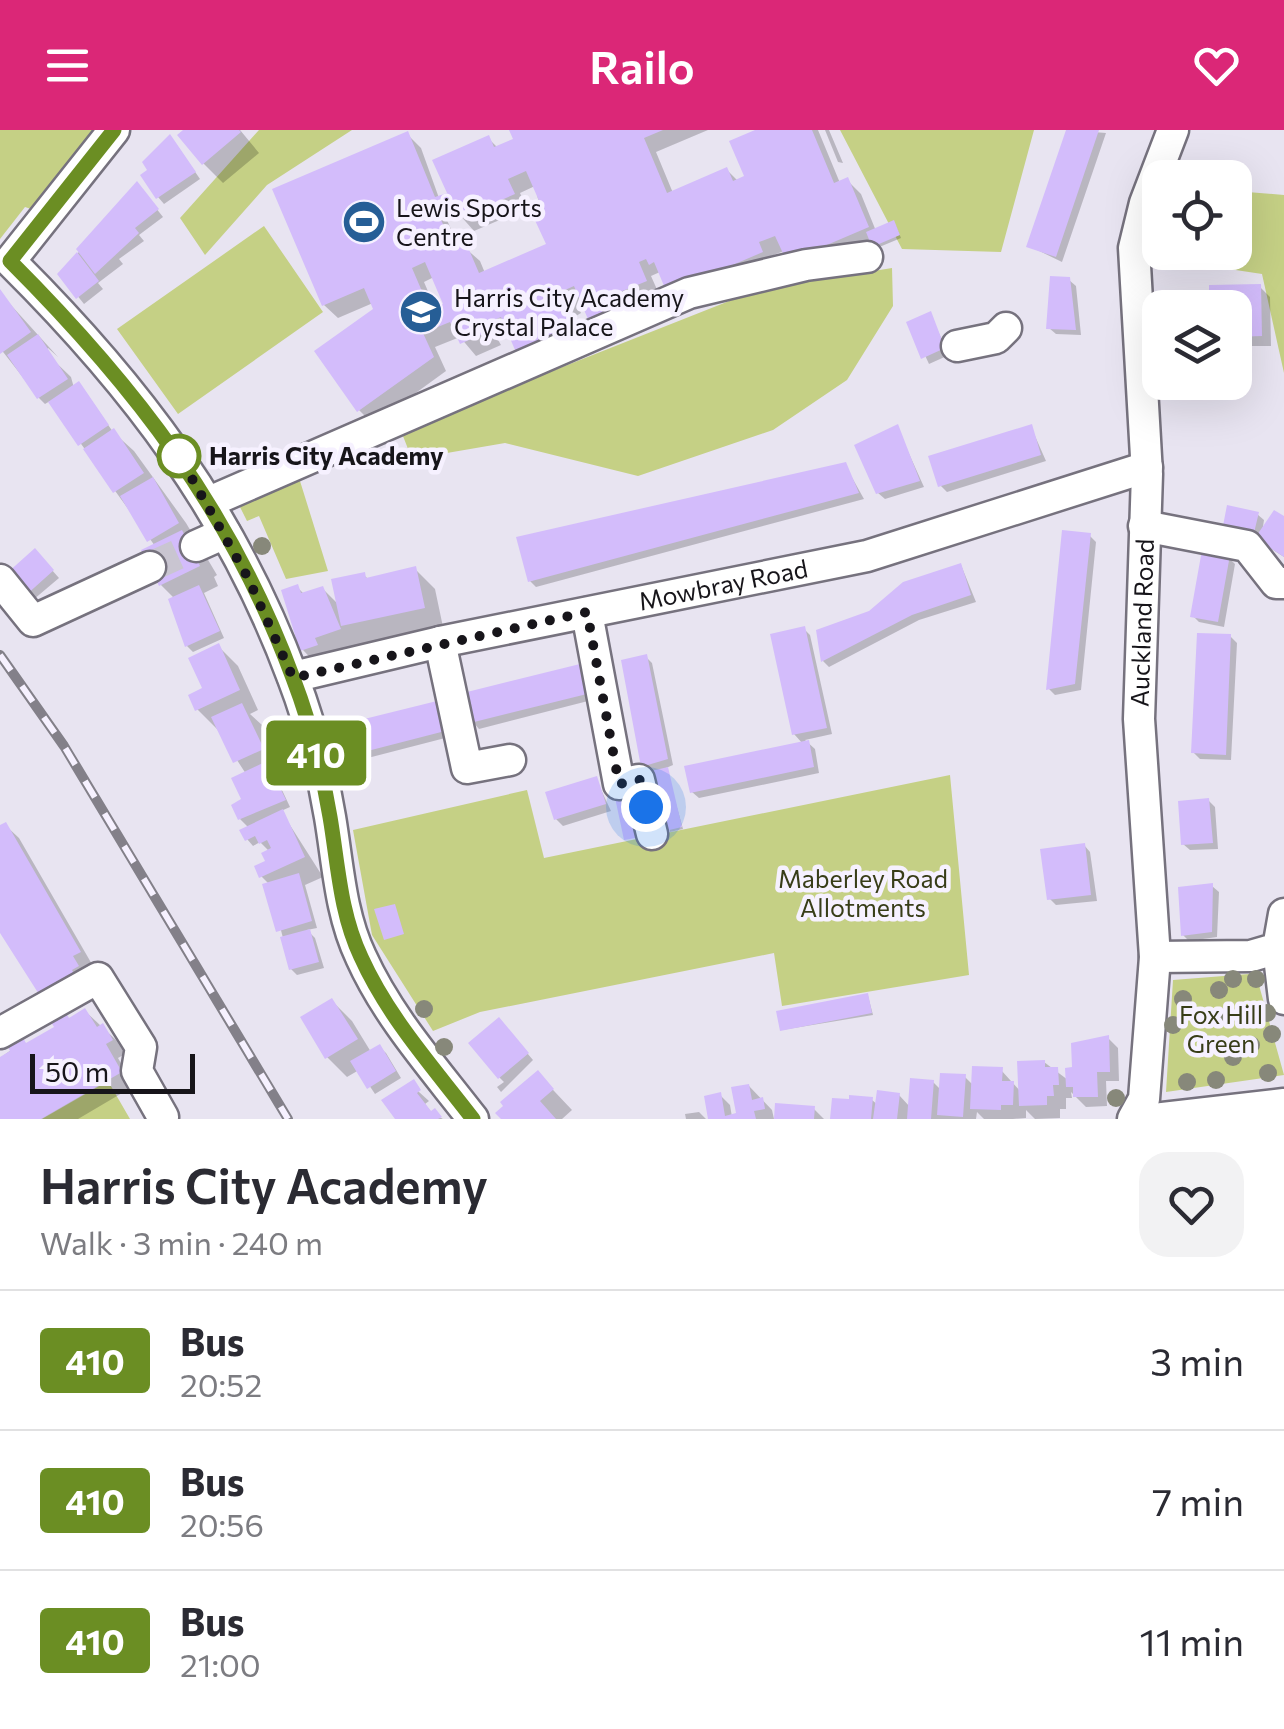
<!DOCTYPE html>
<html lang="en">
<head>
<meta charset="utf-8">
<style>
  :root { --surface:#fff; --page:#f2f2f3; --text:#2b2b33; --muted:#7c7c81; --line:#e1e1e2; --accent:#db2777 }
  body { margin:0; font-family:Commissioner,sans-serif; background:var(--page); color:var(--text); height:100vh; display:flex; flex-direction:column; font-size:38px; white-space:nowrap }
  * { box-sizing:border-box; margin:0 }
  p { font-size:32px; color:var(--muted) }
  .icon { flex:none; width:55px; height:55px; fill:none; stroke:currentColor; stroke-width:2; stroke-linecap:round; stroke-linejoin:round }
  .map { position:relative; height:989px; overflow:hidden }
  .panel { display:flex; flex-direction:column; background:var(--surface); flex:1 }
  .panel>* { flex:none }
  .badge { padding:0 20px; border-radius:8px; font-size:35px; line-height:65px }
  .tools { position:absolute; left:1142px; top:30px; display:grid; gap:20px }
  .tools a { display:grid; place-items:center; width:110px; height:110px; border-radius:20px; background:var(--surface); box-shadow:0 10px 40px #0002; font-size:50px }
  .scale { position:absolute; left:30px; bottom:25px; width:165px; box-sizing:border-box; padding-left:10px; border:5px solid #17151a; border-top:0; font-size:28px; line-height:35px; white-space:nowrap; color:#17151a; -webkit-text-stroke:8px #f6f1ff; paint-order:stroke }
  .you { position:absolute; width:50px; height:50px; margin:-25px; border:8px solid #fff; border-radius:50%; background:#1a73e8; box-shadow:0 0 0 15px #1a73e833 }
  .map>.badge { position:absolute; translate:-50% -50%; box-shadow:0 0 0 5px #fff }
  .round { display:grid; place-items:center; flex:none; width:105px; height:105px; border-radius:30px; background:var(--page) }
  .summary { display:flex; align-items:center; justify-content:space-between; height:170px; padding:0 40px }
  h1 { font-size:48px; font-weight:600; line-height:75px }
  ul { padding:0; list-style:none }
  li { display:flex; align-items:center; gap:30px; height:140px; padding:0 40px; border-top:2px solid var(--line) }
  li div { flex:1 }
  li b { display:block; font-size:38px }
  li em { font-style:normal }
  li .badge { min-width:110px; font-weight:700; text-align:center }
  header { display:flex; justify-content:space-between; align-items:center; height:130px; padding:0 40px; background:var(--accent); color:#fff; font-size:45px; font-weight:600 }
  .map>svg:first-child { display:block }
  .green { fill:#c5d085 }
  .shadow { fill:#0003; fill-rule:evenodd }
  .building { fill:#d3bcfb; fill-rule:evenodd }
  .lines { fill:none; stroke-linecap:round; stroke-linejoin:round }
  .minor-tunnel { stroke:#c9c5d1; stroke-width:30; stroke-dasharray:30 15; stroke-linecap:butt }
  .minor-casing { stroke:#76727e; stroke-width:35 }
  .minor { stroke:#fff; stroke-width:30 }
  .rail-casing { stroke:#838089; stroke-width:10 }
  .rail { stroke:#f6f1ff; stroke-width:6; stroke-dasharray:19; stroke-linecap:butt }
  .tree { fill:#87887a }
  .line-casing { stroke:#fff; stroke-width:22 }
  .line { stroke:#6b8e23; stroke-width:15 }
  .walk { stroke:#17151a; stroke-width:10; stroke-dasharray:0 18 }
  .stop-dot { fill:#fff; stroke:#6b8e23; stroke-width:5 }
  .labels { text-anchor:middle; stroke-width:9; stroke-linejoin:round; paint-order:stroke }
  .poi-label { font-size:25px; fill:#17151a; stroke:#f6f1ff; text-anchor:start }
  .stop-label { font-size:25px; font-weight:bold; fill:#17151a; stroke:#f6f1ff; text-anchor:start }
  .street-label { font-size:25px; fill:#17151a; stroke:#f6f1ff }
  .park-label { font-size:25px; fill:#383d18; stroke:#f6f1ff }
</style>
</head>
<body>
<header><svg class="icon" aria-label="menu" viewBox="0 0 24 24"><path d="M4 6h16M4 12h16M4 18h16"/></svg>Railo<svg class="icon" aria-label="heart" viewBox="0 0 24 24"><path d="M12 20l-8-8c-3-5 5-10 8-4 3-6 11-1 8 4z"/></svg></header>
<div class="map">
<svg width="1284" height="989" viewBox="0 0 1284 989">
  <rect width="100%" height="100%" fill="#e8e4f1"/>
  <path class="green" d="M0 0H93L31 79 25 77 0 109Z
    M259 0H352L267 55 205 125 180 88Z
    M840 0H1034L1001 122 902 119Z
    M1235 61 1284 65V243L1262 144 1163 129 1167 123 1235 122Z
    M264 96 323 182 178 284 117 199Z
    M892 138 893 176 847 250 773 300 638 346 505 313 412 329 401 301 757 160Z
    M300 351 328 441 286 449 259 386 247 391 238 373Z
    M950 645 969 845 782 876 774 823 480 882 433 901 372 805 353 700 527 660 544 728Z
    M1249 844 1257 848 1284 945 1166 962 1173 850Z
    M108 951 130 989H42Z"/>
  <path class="shadow" d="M187 0H240L259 23 223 53 203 33Z
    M512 0H708L656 22 673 63 727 40 738 51 747 47 761 0H818L840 53 847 50 861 64 876 101 896 96 901 108 877 118 784 121 771 126 775 136 683 175 660 142 651 146 659 164 617 202 583 171 577 174 581 183 576 186 588 216 510 202 497 208 501 215 476 226 460 207 435 217 446 241 373 294 359 280 376 180 373 173 338 188 324 175 407 4 421 18 439 68 450 64 488 8 498 18 516 10ZM535 56 549 116 485 143 480 131 456 110 446 88 458 83 474 101 527 78 520 63ZM434 147 446 176 436 180 424 152Z
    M825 0H829L843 33 838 32Z
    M1068 0 1106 3 1062 132 1029 116Z
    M176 14 200 49 164 74 158 67Z
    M137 54 163 87 139 105 144 111 119 129 123 134 98 153 103 159 84 174 60 144Z
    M1069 150 1076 156 1081 205 1056 204 1049 198Z
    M1260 157 1270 167 1271 216H1235V178Z
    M0 163 58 227 48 218 45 222 71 247 74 258 85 261 113 302 134 321 186 393 217 445 214 447 218 456 204 463 224 508 193 522 187 516 174 468 161 455 155 416 50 271 45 274 39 268 0 218Z
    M930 184 949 225 929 234 910 193Z
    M897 297 924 357 885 369 878 363Z
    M1031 297 1046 331 947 362 940 355Z
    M845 335 864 369 536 457 530 451Z
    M1257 384 1264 390 1262 403 1284 389V427L1264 414 1231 407Z
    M1089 405 1096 412 1081 560 1055 565 1049 559Z
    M35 421 59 448 33 470 9 444Z
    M1229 428 1235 434 1224 497 1199 492 1193 486Z
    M961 435 976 472 919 490 829 537 823 531 819 502 870 483Z
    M415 439 435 459 443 497 322 540 303 520 297 457 305 465 323 459 338 474 364 445 369 450Z
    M804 499 810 505 832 604 805 610 815 619 819 643 699 668 692 662 803 614 794 604Z
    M1230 506 1237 513 1231 630 1200 629 1193 622Z
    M218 516 238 536 258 580 250 584 262 595 282 639 274 643 290 677 281 681 323 747 305 755 317 798 307 800 315 808 324 838 297 845 291 839 269 754 261 746 270 722 260 712 253 716 247 709 249 698 240 689 246 644 217 599 197 579Z
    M646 527 652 533 673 635 666 638 683 699 670 702 654 641 644 636Z
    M579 537 585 544 592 570 479 599 473 592Z
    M447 579 453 606 360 630 354 624Z
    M596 649 611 681 563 696 556 689Z
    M1208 670 1215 677 1218 719 1190 720 1183 714Z
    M5 695 19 708 93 836 41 861 0 798V698Z
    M1084 715 1090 722 1097 771 1056 775 1050 769Z
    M1212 756 1219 762 1217 807 1189 811 1183 805Z
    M868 866 873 885 782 900Z
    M332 871 352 891 371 922 379 917 386 923 401 948 375 964 359 940 347 947 327 927Z
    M85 881 116 910 125 924 118 928 134 956 78 989H0V928L22 912 26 916Z
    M505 897 533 930 501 962 497 957 504 952 499 947Z
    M1108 908 1118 918 1119 951H1106L1107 976 1086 977 1071 962 1072 968H1066V979H1060V988L1035 989 1026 980V988L1013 989H984L977 982 976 989H833L872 970 878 975 899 965 910 977 933 952 941 960 965 947 974 956 1001 940 1021 962 1044 932 1068 950Z
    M538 944 572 980 562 989H504Z
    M409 953 429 971 425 974 432 983 443 989H398Z
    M749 956 772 980 774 989H711L720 965 730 975 732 987 739 985Z
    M814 979 824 989H776Z
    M699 982 706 989H686L685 984Z"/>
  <path class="building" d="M183 0H239L241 2 202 35 177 5Z
    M509 0H663L644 8 667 63 727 37 733 51 744 46 729 11 755 0H812L834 53 848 47 869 97 787 132 775 106 759 112 763 122 667 163 654 132 649 135 646 129 639 132 647 151 598 171 605 188 590 194 574 156 565 160 569 169 564 172 576 202 518 227 501 187 485 194 489 201 460 214 450 192 423 203 434 227 357 282 314 221 373 179 364 158 322 176 272 59 408 1 435 67 447 63 432 30 489 5 494 17 513 9ZM526 41 540 73 535 75 539 83 533 86 546 114 479 143 467 115 457 106 450 110 434 74 449 68 458 89 515 64 508 49ZM425 132 443 174 430 180 412 138Z
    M1066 0H1099L1056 127 1026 117Z
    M170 4 196 42 156 69 140 45 147 40 142 32Z
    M137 51 159 79 135 98 139 103 95 144 76 119Z
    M894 90 900 105 872 117 866 102Z
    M77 122 99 151 76 169 57 144Z
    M1050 146 1070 147 1076 200 1046 199Z
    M1261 154 1262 206 1235 207V178H1209V155Z
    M0 159 31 202 0 224Z
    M931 181 945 218 921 229 906 192Z
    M38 204 68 249 37 269 7 225Z
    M79 251 109 295 78 316 48 272Z
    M898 294 920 351 876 364 854 315Z
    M1032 294 1041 325 938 357 928 326Z
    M114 298 144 343 113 363 83 319Z
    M846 332 859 363 528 452 516 407Z
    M153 347 179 393 147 412 120 366Z
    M1227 375 1259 382 1253 407 1222 401Z
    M1274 380 1284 386V427L1255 408Z
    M182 400 200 436 159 456 141 420Z
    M1062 400 1091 403 1075 554 1046 560Z
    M35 418 54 440 25 466 6 444Z
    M1202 420 1230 425 1218 492 1190 487Z
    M961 433 971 465 912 485 821 532 816 500 869 481 903 452Z
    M416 436 425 478 341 496 331 449 365 442 366 448Z
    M298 454 301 463 323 456 341 499 315 508 318 515 300 521 281 460Z
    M199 455 220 501 185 517 168 469Z
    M805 496 827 598 792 605 770 504Z
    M1197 503 1231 504 1226 625 1191 623Z
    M219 513 240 560 195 581 188 565 202 558 188 528Z
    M647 524 668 629 641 637 621 530Z
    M580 534 587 564 470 593 463 563Z
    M441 570 449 600 352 625 344 594Z
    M242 573 264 619 233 633 211 587Z
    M809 610 814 637 690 663 684 636Z
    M267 631 286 670 238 690 231 675 241 669 231 648Z
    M668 637 682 697 665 701 651 641Z
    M597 646 606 674 554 690 545 662Z
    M629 660 641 707 624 710 614 663Z
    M1209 668 1213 713 1181 715 1178 671Z
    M283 679 305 727 259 748 254 736 265 731 261 723 271 718 267 710 259 714 255 706 245 711 239 700Z
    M6 692 81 822 73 826 79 836 72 840 77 849 42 869 0 803V695Z
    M1085 713 1091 765 1047 770 1040 719Z
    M299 743 312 791 276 802 262 754Z
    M1213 753 1212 802 1181 806 1178 757Z
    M395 774 404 804 384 810 374 779Z
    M310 799 319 832 289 840 280 807Z
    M868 863 872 883 780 901 776 881Z
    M332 868 358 909 325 929 300 887Z
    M85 878 97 897 103 893 113 910 106 914 122 942 41 989H0V927L10 921 8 917 23 908 26 913 54 897 51 892 66 883 69 888Z
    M499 887 529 923 498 949 468 913Z
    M1109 905 1110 942H1097L1098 967H1073V957H1066L1065 938 1072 937 1071 913Z
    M380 914 396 941 367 959 350 931Z
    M1045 930V937H1058L1059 955H1053L1054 966H1047V975L1019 976 1017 931Z
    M972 936 1003 937 1002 951H1014L1013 975H1001V980L970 979Z
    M538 940 554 959 540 971 556 989H501L495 983 503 976 500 972Z
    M940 943 966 944 963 987 937 985Z
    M910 948 934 950 931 989H907Z
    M414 949 421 960 417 963 431 981 435 978 442 987 438 989H395L381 970Z
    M749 954 752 970 763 967 765 979 754 981 756 989H708L704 966 721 962 725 986 736 983 731 957Z
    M877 960 900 963 897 989H873Z
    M849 965 873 967 871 989H830L832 968 849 969Z
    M775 973 815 976 814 989H774Z"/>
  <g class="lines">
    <path class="minor-tunnel" d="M150 437 196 416"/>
    <g class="minor-casing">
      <g id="minor">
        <path d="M114 0 10 131C135 255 231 381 293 548 310 592 322 640 330 687 338 734 340 783 361 827 388 887 433 937 473 989"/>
        <path d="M957 216 996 208 1006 198"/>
        <path d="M209 372 689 163 806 135 867 127"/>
        <path d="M1144 396 1247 416 1276 453H1284"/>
        <path d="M196 416 225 403"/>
        <path d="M0 450 33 491 150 437"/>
        <path d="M587 483 619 654 639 650 652 704"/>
        <path d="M440 512 467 638 510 630"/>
        <path id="s1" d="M293 547 440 512 867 426 1147 337"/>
        <path d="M1278 818 1284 869"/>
        <path d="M1155 827 1251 826 1278 818 1284 784"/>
        <path d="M0 903 98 848 141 917 137 941 163 987"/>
        <path id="s2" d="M1133 989 1144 969 1155 827 1139 589 1147 344 1134 118 1145 73 1173 0"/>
        <path d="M1154 989 1284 974"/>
      </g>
    </g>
    <use href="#minor" class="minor"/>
    <g class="rail-casing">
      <path id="rail" d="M0 525 64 616 288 989"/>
    </g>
    <use href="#rail" class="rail"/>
  </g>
  <g class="tree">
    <circle cx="262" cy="416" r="9"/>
    <circle cx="1233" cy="849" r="9"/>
    <circle cx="1256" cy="849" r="9"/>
    <circle cx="1219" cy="860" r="9"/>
    <circle cx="1183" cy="869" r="9"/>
    <circle cx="424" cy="879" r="9"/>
    <circle cx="1267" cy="883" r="9"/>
    <circle cx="1222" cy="887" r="9"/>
    <circle cx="1173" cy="895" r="9"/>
    <circle cx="1272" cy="904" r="9"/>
    <circle cx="1251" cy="915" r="9"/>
    <circle cx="444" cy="917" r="9"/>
    <circle cx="1233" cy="927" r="9"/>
    <circle cx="1268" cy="943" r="9"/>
    <circle cx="1216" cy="950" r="9"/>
    <circle cx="1187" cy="952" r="9"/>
    <circle cx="1116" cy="968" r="9"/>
  </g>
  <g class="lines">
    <g class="line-casing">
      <path id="line" d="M114 0 10 131C135 256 231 380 293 548 310 592 322 640 330 687 338 734 340 783 361 827 388 887 433 937 473 989"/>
    </g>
    <use href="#line" class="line"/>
    <path class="walk" d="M179 326 177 322 248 448 293 548 587 482 619 654 640 650 646 677"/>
  </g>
  <defs>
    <g id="stadium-disc" transform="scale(2.25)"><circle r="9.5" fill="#265e96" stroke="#f6f1ff"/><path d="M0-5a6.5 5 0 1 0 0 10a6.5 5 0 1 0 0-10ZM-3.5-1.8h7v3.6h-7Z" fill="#fff"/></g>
    <g id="school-disc" transform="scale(2.25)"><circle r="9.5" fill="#265e96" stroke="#f6f1ff"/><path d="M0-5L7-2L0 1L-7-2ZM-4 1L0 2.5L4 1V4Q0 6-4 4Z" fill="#fff"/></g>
  </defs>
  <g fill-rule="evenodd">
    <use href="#stadium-disc" x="364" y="92"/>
    <use href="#school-disc" x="421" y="182"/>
  </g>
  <circle class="stop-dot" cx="179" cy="326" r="20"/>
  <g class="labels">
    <g class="poi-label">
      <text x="396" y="87">Lewis Sports<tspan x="396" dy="29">Centre</tspan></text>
      <text x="454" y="177">Harris City Academy<tspan x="454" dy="29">Crystal Palace</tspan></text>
    </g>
    <g class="stop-label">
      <text x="209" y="335">Harris City Academy</text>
    </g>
    <g class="street-label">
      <text dy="9" stroke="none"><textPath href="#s1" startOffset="440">Mowbray Road</textPath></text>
      <text dy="9" stroke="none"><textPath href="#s2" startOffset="500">Auckland Road</textPath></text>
    </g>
    <g class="park-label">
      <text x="863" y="758">Maberley Road<tspan x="863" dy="29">Allotments</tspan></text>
      <text x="1221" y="894">Fox Hill<tspan x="1221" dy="29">Green</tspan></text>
    </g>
  </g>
</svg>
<div class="tools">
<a><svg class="icon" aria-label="locate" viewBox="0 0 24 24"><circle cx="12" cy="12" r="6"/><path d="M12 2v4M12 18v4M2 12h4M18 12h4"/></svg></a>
<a><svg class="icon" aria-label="layers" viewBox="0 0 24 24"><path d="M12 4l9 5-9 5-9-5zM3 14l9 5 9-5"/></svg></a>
</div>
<div class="scale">50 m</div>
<div class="you" style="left:646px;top:677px"></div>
<b class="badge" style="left:316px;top:623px;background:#6b8e23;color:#fff">410</b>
</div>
<section class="panel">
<div class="summary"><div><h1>Harris City Academy</h1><p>Walk · 3 min · 240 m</p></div><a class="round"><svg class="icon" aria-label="heart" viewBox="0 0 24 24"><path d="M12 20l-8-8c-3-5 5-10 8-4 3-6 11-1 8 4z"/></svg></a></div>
<ul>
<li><span class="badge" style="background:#6b8e23;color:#fff">410</span><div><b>Bus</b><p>20:52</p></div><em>3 min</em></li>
<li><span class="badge" style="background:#6b8e23;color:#fff">410</span><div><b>Bus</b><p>20:56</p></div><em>7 min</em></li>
<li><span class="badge" style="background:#6b8e23;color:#fff">410</span><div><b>Bus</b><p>21:00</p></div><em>11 min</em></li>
</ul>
</section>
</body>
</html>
